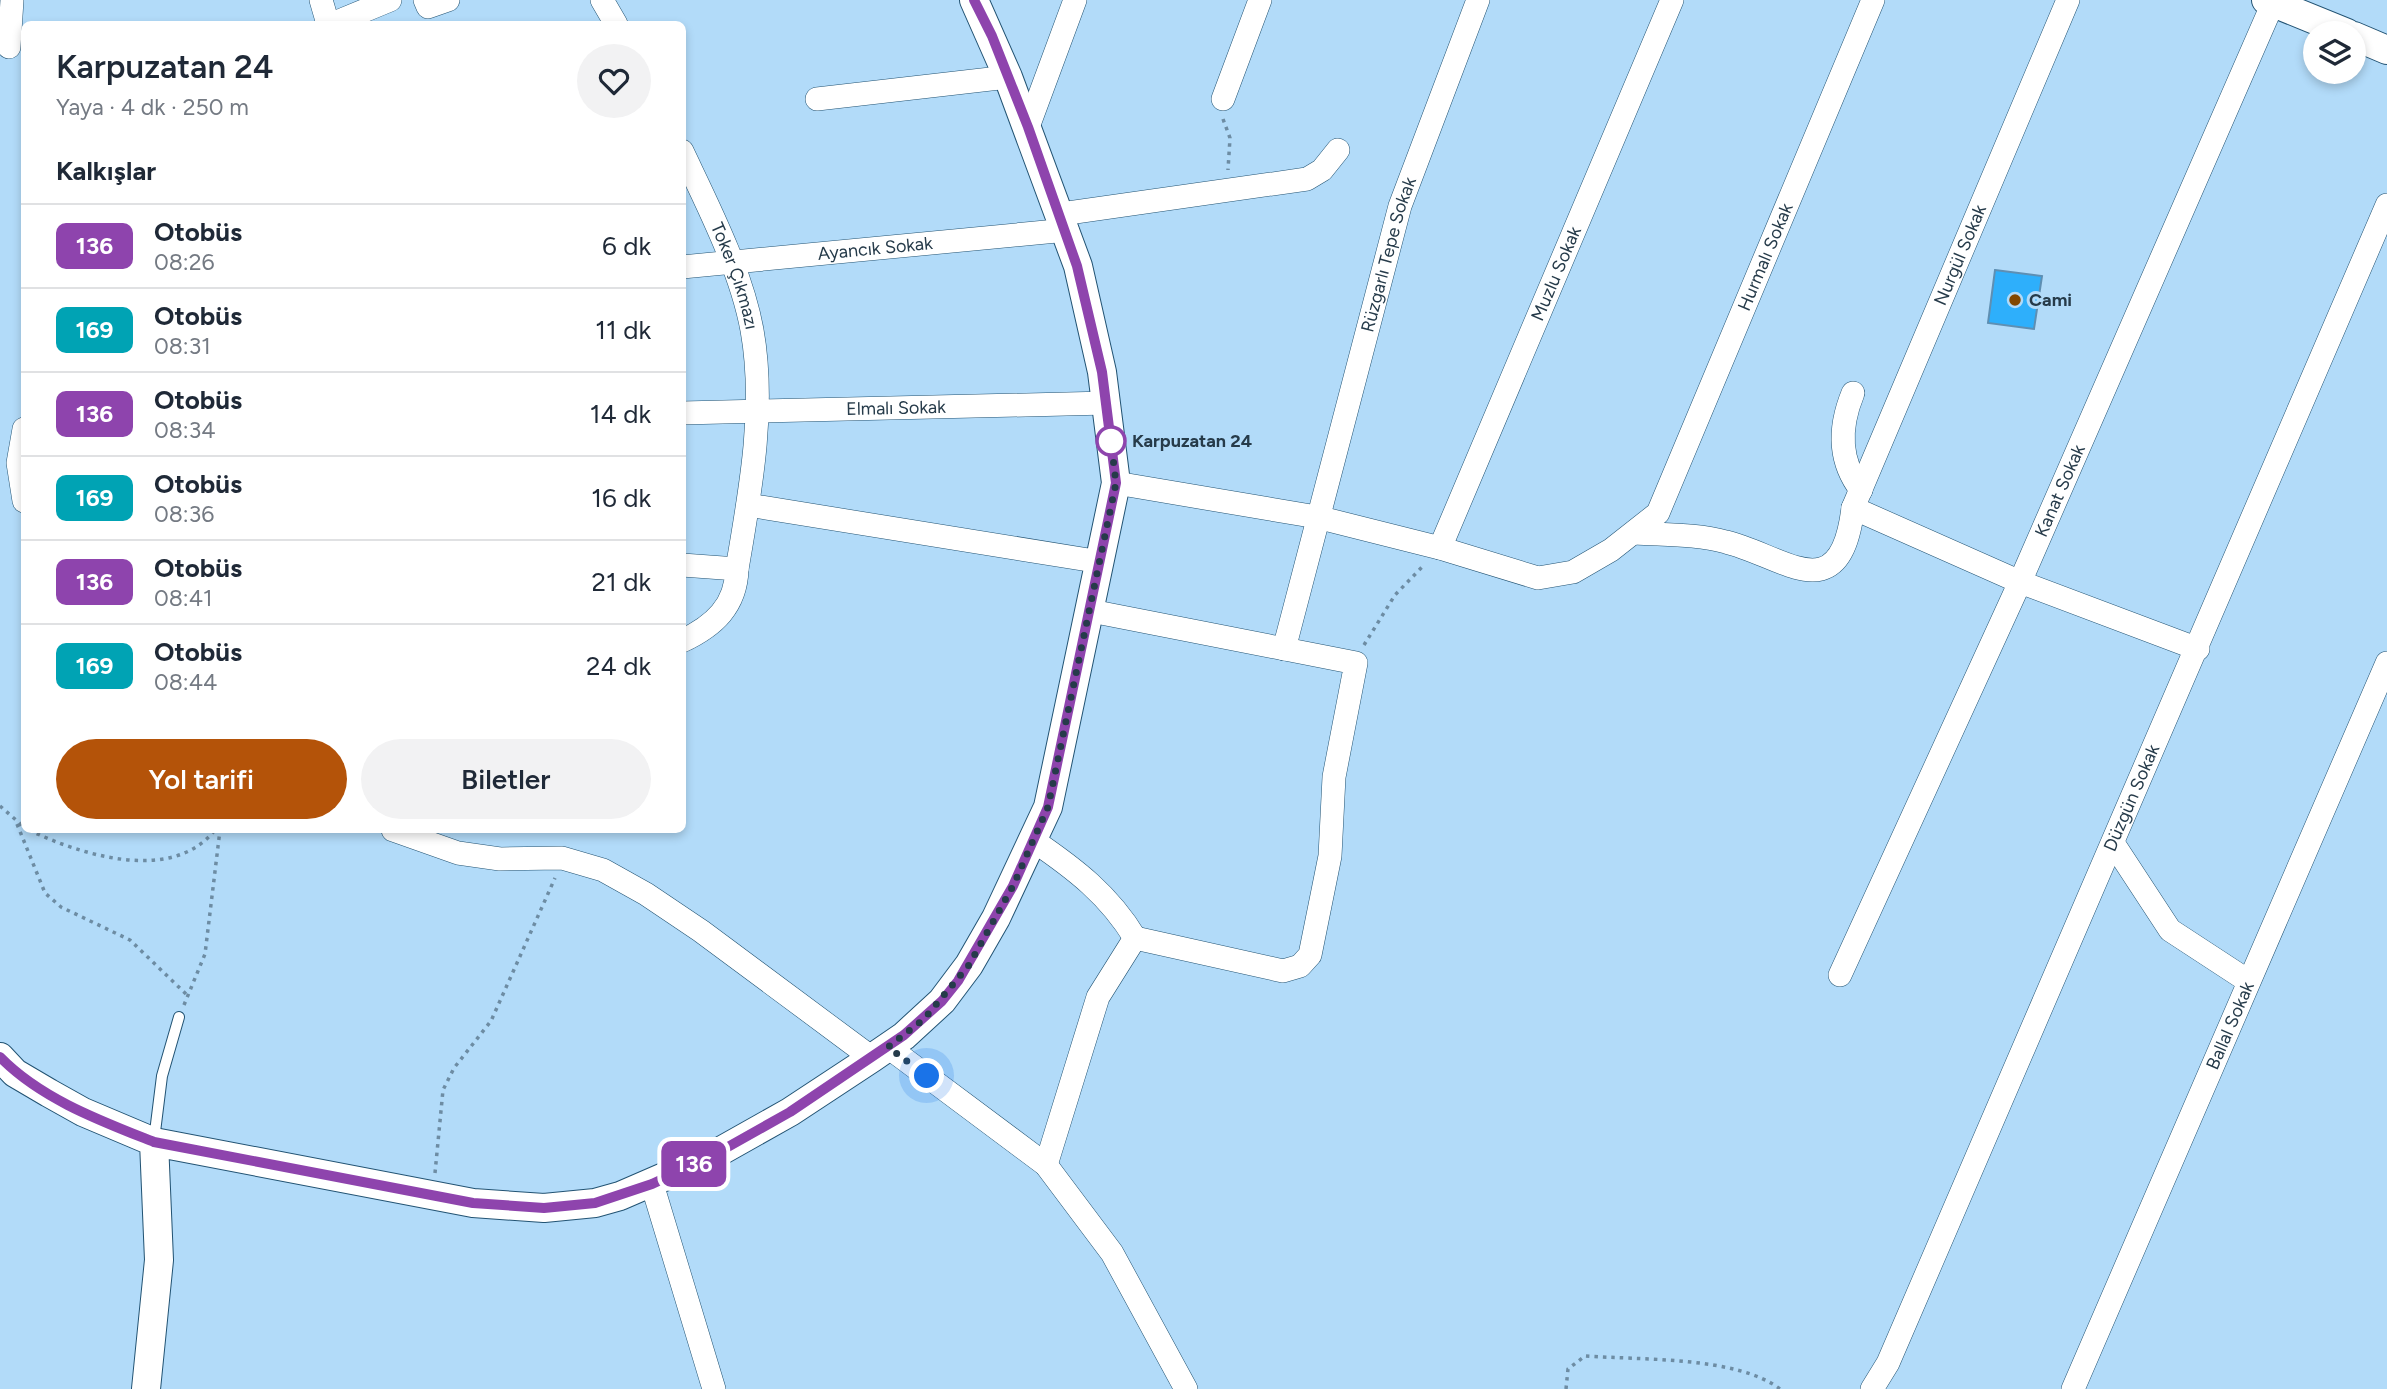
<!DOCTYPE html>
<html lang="tr">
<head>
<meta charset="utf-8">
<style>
  :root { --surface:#fff; --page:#f2f2f3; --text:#1f2937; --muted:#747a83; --line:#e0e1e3; --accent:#b45309 }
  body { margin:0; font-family:Figtree,sans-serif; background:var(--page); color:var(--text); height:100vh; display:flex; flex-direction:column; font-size:26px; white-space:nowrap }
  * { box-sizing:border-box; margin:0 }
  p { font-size:23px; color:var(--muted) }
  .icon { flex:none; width:38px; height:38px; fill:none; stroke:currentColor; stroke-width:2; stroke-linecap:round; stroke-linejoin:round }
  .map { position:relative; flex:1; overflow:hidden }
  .sheet { position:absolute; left:21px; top:21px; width:665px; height:812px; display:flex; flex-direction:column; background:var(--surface); border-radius:10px; box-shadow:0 4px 10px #0003 }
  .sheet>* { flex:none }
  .badge { padding:0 14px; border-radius:10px; font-size:24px; line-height:46px }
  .tools { position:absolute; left:2303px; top:21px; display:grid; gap:14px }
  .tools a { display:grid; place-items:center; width:63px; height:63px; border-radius:50%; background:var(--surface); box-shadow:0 4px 10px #0003; font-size:35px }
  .you { position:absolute; width:35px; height:35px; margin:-18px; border:5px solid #fff; border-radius:50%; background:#1a73e8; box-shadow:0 0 0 10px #1a73e833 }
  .map>.badge { position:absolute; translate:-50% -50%; box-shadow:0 0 0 4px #fff }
  h2 { padding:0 35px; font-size:26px; line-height:63px }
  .round { display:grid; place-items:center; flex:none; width:74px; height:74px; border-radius:37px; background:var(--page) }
  .overview { display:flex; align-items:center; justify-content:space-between; height:119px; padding:0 35px }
  h1 { font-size:33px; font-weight:600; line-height:52px }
  .primary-button { display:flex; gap:14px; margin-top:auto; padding:14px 35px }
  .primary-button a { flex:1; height:80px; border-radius:42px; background:var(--accent); color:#fff; font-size:28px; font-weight:600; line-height:80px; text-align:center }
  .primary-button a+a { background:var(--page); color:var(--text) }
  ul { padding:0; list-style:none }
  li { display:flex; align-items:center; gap:21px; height:84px; padding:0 35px; border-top:2px solid var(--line) }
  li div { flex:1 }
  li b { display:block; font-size:26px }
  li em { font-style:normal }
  li .badge { min-width:77px; font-weight:700; text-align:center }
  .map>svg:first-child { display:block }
  .building { fill:#2eaffb; stroke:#5e8fb3; stroke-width:2 }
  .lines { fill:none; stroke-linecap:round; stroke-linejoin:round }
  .service-casing { stroke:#225373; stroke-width:12 }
  .minor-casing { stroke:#225373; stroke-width:24 }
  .tertiary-casing { stroke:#225373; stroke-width:30 }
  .path { stroke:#6d8ca3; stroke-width:3.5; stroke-dasharray:3.5 5; stroke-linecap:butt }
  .service { stroke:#fff; stroke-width:10 }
  .minor { stroke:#fff; stroke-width:23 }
  .tertiary { stroke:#fff; stroke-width:28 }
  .line-casing { stroke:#fff; stroke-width:16 }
  .line { stroke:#8e44ad; stroke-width:10 }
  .walk { stroke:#263b4a; stroke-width:7; stroke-dasharray:0 12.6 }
  .poi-dot { fill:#824700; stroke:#b2dbf9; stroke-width:2.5 }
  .stop-dot { fill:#fff; stroke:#8e44ad; stroke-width:3.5 }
  .labels { text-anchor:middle; stroke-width:6; stroke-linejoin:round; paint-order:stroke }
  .street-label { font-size:18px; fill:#263b4a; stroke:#b2dbf9 }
  .poi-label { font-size:18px; font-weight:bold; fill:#263b4a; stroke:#b2dbf9; text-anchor:start }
  .stop-label { font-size:18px; font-weight:bold; fill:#263b4a; stroke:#b2dbf9; text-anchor:start }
</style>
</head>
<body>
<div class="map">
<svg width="2387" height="1389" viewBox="0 0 2387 1389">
  <rect width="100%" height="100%" fill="#b2dbf9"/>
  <path class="building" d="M1995 270 2042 276 2034 329 1988 323Z"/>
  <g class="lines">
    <g class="service-casing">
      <path id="service" d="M154 1140 162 1076 179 1017"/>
    </g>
    <g class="minor-casing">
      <g id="minor">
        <path d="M321 0 328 24"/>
        <path d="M425 0 428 7 448 0"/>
        <path d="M602 0 616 24"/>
        <path d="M332 24 390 0"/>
        <path d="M9 47 12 0"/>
        <path d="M817 99 1008 77"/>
        <path d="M1223 99 1260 0"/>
        <path d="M1028 127 1075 0"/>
        <path id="s1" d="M682 151C708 206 741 270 752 330 766 408 750 493 737 569L682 565"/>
        <path d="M1061 214 1307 179 1322 170 1338 150"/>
        <path id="s2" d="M682 267 1067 230"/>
        <path d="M1853 393C1839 427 1838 460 1861 490"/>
        <path id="s3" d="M682 413 1107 403"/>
        <path d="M24 429 18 463 24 501"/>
        <path id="s4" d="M1116 483 1317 517 1440 548 1538 578 1573 572 1611 550 1658 513 1873 0"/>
        <path d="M748 505 1101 562"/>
        <path d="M1853 508 2020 582 2198 649"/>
        <path id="s5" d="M1635 533C1665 535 1697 534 1726 542 1784 556 1840 613 1853 508L2068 0"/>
        <path id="s6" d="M1440 548 1672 0"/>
        <path d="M682 641C714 626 736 606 737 569"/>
        <path id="s7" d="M1284 649 1400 206 1478 0"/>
        <path d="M393 830 458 853 500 859 562 858 603 870 646 894 701 931 872 1058"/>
        <path d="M1034 841C1075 869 1109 895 1135 938"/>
        <path d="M2113 843 2170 930 2248 981"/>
        <path id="s8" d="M1840 975 2020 582 2273 3"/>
        <path d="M888 1047 1046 1165 1112 1253 1186 1389"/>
        <path d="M1046 1165 1098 997 1135 938 1283 971 1300 966 1310 955 1330 856 1334 777 1356 663 1091 611"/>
        <path d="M652 1184 714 1389"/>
        <path id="s9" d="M1872 1389 1888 1363 2387 205"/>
        <path id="s10" d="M2073 1389 2387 663"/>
      </g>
    </g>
    <g class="tertiary-casing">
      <path id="tertiary" d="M2266 0 2347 33
        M2354 36 2387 50
        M0 1057 15 1073 49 1093 83 1112 154 1142 473 1203 544 1208 595 1203 620 1196 710 1157 790 1112 872 1058 904 1036 942 1001 969 965 996 918 1048 807 1116 483 1102 372 1078 266 1008 77 974 0
        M146 1389 159 1260 154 1142"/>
    </g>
    <path class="path" d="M1223 119 1230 138 1228 170
      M1364 645 1395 595 1424 565
      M0 806 24 827
      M17 824 45 893 61 907 130 940 187 995
      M29 830C81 855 172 884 215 830
      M184 1005 205 954 220 830
      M435 1173 443 1090 454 1068 491 1021 555 878
      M1566 1389 1568 1369 1585 1356C1640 1360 1737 1356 1780 1389"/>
    <use href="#service" class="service"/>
    <use href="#minor" class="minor"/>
    <use href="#tertiary" class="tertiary"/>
  </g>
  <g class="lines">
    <g class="line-casing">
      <path id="line" d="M0 1057C41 1099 101 1121 154 1142L473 1203 544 1208 595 1203 652 1184 710 1157 790 1112 904 1035 942 1001 958 981 1013 886 1048 807 1116 483 1102 372 1077 266 1028 127 992 36 974 0"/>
    </g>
    <use href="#line" class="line"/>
    <path class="walk" d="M927 1076 888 1047 924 1019 969 965 1013 886 1048 807 1116 483 1111 441"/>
  </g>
  <circle class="poi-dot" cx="2015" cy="300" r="7"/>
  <circle class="stop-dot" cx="1111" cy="441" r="14"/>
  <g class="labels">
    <g class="street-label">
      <text dy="6" stroke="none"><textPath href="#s2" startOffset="194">Ayancık Sokak</textPath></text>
      <text dy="6" stroke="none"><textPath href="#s5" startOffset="539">Nurgül Sokak</textPath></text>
      <text dy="6" stroke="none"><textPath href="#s7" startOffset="408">Rüzgarlı Tepe Sokak</textPath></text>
      <text dy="6" stroke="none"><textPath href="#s4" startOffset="850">Hurmalı Sokak</textPath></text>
      <text dy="6" stroke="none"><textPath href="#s6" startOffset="298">Muzlu Sokak</textPath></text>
      <text dy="6" stroke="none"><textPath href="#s1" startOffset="136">Toker Çıkmazı</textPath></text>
      <text dy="6" stroke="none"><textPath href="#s3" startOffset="214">Elmalı Sokak</textPath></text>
      <text dy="6" stroke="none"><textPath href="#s8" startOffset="532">Kanat Sokak</textPath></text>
      <text dy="6" stroke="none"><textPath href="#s9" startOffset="646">Düzgün Sokak</textPath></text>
      <text dy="6" stroke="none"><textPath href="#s10" startOffset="396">Ballal Sokak</textPath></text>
    </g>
    <g class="poi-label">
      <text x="2029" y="306">Cami</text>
    </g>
    <g class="stop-label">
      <text x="1132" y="447">Karpuzatan 24</text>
    </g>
  </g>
</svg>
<div class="tools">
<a><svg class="icon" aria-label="layers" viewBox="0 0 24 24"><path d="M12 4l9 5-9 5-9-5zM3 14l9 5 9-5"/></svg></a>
</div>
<div class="you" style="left:927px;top:1076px"></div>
<b class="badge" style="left:694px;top:1164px;background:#8e44ad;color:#fff">136</b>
<section class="sheet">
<div class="overview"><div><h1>Karpuzatan 24</h1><p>Yaya · 4 dk · 250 m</p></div><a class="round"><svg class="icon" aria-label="heart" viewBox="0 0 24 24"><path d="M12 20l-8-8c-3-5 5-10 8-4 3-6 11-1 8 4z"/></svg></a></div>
<h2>Kalkışlar</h2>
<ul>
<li><span class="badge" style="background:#8e44ad;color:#fff">136</span><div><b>Otobüs</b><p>08:26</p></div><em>6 dk</em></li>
<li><span class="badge" style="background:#00a3b4;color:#fff">169</span><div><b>Otobüs</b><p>08:31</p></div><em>11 dk</em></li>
<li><span class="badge" style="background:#8e44ad;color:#fff">136</span><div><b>Otobüs</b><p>08:34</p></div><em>14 dk</em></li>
<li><span class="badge" style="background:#00a3b4;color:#fff">169</span><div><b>Otobüs</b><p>08:36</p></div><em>16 dk</em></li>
<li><span class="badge" style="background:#8e44ad;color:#fff">136</span><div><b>Otobüs</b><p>08:41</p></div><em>21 dk</em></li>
<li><span class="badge" style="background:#00a3b4;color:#fff">169</span><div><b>Otobüs</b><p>08:44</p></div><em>24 dk</em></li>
</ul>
<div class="primary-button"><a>Yol tarifi</a><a>Biletler</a></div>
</section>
</div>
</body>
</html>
